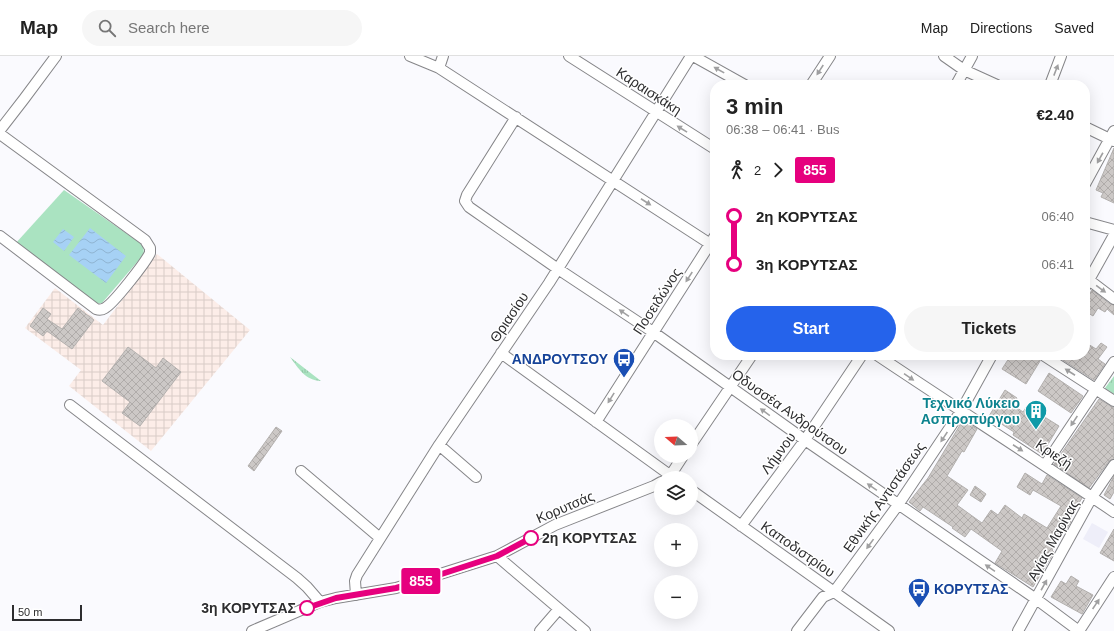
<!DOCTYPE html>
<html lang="en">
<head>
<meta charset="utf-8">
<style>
  :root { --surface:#fff; --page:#f6f6f6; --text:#222; --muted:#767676; --line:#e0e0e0; --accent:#2563eb }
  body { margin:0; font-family:Helvetica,sans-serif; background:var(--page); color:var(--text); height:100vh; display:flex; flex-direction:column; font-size:15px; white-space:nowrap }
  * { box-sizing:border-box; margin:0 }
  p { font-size:13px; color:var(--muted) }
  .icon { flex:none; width:22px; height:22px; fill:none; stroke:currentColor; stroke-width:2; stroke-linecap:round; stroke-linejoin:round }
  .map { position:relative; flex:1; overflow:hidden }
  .details { position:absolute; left:710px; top:24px; width:380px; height:280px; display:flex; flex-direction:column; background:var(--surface); border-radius:16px; box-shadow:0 4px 16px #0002 }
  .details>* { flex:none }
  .badge { padding:0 8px; border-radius:3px; font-size:14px; line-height:26px }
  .needle { width:26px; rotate:289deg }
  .tools { position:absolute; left:654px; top:363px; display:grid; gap:8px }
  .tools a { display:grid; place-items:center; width:44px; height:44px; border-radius:50%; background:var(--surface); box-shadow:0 4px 16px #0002; font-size:20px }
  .scale { position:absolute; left:12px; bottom:10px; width:70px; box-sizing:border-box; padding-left:4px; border:2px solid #2d2d2f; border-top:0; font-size:11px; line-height:14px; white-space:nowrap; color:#2d2d2f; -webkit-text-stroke:3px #fff; paint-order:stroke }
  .map>.badge { position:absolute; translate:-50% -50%; box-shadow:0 0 0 2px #fff }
  .legs { display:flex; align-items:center; gap:6px; height:44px; padding:0 16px; font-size:13px }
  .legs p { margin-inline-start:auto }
  .overview { display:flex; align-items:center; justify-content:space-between; height:68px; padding:0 16px }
  h1 { font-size:22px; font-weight:800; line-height:30px }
  .primary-button { display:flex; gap:8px; margin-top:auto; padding:8px 16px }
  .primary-button a { flex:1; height:46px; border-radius:24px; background:var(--accent); color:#fff; font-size:16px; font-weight:800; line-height:46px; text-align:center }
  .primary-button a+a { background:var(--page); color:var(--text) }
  ul { padding:0 16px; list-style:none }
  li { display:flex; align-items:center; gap:14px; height:48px; font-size:15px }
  li i { display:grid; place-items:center; width:6px; height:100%; margin:0 5px; background:currentColor }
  li i::after { content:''; width:10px; height:10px; margin:-5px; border:3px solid; border-radius:50%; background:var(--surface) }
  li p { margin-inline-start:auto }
  li:first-child i { background:linear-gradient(#0000 50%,currentColor 0) }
  li:last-child i { background:linear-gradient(currentColor 50%,#0000 0) }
  header { display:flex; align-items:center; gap:24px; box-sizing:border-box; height:56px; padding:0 20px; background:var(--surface); border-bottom:1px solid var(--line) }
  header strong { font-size:19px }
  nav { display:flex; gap:22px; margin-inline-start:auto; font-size:14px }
  .search { width:280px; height:36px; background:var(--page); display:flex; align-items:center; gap:10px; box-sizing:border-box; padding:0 14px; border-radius:22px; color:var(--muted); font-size:15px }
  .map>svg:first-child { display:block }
  .industrial { fill:url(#industrial-grid) }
  .built { fill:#eeeef9 }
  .grass { fill:url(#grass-tufts) }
  .garden { fill:#aae3c1 }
  .water { fill:url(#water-waves) }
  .building { fill:url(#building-cross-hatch); stroke:#b3b0ae }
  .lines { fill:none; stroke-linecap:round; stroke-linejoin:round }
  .minor-casing { stroke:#868689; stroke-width:12 }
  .minor { stroke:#fff; stroke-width:10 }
  .oneway { fill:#a0a0a1 }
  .line-1-casing { stroke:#fff; stroke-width:9 }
  .line-1 { stroke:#e6007e; stroke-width:6 }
  .stop-1-dot { fill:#fff; stroke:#e6007e; stroke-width:2 }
  .labels { text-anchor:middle; stroke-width:3; stroke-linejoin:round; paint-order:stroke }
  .street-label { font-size:14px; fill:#2d2d2f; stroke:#fff }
  .transit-label { font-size:14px; font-weight:bold; fill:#164399; stroke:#fff; text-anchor:end }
  .culture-label { font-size:14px; font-weight:bold; fill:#0d838f; stroke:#fff; text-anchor:end }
  .stop-label { font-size:14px; font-weight:bold; fill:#2d2d2f; stroke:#fff; text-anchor:start }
</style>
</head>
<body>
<header>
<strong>Map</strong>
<div class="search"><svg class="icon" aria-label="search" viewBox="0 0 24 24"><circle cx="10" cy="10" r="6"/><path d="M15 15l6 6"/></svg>Search here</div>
<nav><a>Map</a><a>Directions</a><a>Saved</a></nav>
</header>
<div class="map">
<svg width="1114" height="575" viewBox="0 0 1114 575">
  <defs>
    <pattern id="industrial-grid" width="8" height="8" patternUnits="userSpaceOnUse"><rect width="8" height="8" fill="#fcede8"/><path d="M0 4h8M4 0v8" fill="none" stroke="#d8ccc7"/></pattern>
    <pattern id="grass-tufts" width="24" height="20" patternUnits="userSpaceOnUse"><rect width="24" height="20" fill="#aae3c1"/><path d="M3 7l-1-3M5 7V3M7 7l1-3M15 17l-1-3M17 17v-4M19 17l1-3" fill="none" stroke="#93c3a6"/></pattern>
    <pattern id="water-waves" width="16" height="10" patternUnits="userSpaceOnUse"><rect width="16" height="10" fill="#a6d1f5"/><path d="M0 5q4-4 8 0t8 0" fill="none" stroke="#8fb4d2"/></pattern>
    <pattern id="building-cross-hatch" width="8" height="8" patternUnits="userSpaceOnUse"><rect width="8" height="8" fill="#ccc8c6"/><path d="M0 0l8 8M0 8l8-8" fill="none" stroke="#b0acaa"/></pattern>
  </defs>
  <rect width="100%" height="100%" fill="#fafafe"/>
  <path class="industrial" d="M157 198 250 274 151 395 69 330 81 314 25 272 55 232 103 269Z"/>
  <path class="built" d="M1092 467 1108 476 1099 492 1083 483Z"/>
  <path class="grass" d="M290 301 321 325C305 324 299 313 290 301Z
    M1114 320V338L1105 332Z"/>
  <path class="garden" d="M64 134 143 189 144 198 102 247 93 248 15 188Z"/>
  <path class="water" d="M90 172 126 200 106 227 69 199Z
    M63 173 74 181 64 195 53 186Z"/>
  <path class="building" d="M1114 92V147L1101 141 1103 137 1096 134Z
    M1092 234 1110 248 1114 249V259L1107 253 1105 256 1098 252 1093 260 1085 255V245Z
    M43 252 51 258 47 263 62 273 78 252 94 264 72 293 47 275 43 280 30 270Z
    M1085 286 1096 293 1101 287 1107 291 1098 303 1105 308 1094 324 1055 299H1085Z
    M128 291 156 312 163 302 181 316 140 370 122 357 130 346 102 325Z
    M1011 299H1033L1040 305 1026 328 1002 313Z
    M1049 317 1083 340 1071 357 1038 335Z
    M1005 334 1017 342 1013 349 1023 356 1027 350 1059 370 1042 398 1013 379 1014 376 989 360Z
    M1099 343 1114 352V403L1109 405 1089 432 1054 408Z
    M963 364 977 373 964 396 962 395 947 420 968 434 957 449 982 467 991 454 998 459 1005 449 1022 462 1024 458 1047 472 1061 450 1033 434 1030 439 1017 431 1025 417 1042 428 1047 419 1082 442 1069 464 1071 465 1069 469 1052 494 1054 496 1033 531 995 507 1002 495 971 473 965 481 952 472 953 471 923 451 920 455 909 446 928 422Z
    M276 371 282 375 254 415 248 410Z
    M1114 420V436L1110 443 1104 439Z
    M975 430 986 438 981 446 970 439Z
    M1114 473V505L1100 497Z
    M1071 520 1079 525 1076 530 1093 539 1082 558 1051 541 1061 525 1066 528Z"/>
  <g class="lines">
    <g class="minor-casing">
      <path id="minor" d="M410 0 439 12 715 191
        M569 0 715 93
        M693 0 745 29
        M944 0 964 14 997 29
        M439 12 443 0
        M811 29 830 0
        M956 29 972 0
        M1050 29 1061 0
        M516 61 467 139 465 145 469 151 558 213 653 276 805 384 1036 543 1079 575
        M1085 71 1114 85
        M0 74 24 43 56 0
        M0 78 145 184 150 192V197C145 207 114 247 105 252 102 254 99 254 96 253L0 180
        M1085 128 1114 75
        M1085 166 1114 174
        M1089 224 1114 243
        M1085 231 1114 179
        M501 297 674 422
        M877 299C956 352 1036 403 1114 456
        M1043 299 1114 345
        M70 349 297 522 307 531 320 546
        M596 366 715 180
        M439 389 476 421
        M691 389 752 299
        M1045 409 1114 306
        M301 415 380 482
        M667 422 670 420 683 400
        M691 434 889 575
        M741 470 805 384 862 299
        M497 500 585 575
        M356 539 355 525 357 519 439 389 549 227 691 0
        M252 575 320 546 336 542 396 532 497 500 555 469 654 430 661 426
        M540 575 559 553
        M797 575 823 541 834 536 898 449 961 355 992 299
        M1018 575 1092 441 1114 409
        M1079 575 1114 521"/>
    </g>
    <use href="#minor" class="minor"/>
  </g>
  <defs><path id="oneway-solid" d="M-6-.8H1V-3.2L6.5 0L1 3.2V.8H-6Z"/></defs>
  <g class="oneway">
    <use href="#oneway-solid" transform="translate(719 14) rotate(-151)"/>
    <use href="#oneway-solid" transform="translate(820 14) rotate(123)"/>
    <use href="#oneway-solid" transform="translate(1056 14) rotate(-69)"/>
    <use href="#oneway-solid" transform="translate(682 73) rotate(-148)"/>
    <use href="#oneway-solid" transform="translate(1100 102) rotate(119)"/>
    <use href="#oneway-solid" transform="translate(646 146) rotate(33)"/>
    <use href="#oneway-solid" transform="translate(689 221) rotate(123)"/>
    <use href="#oneway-solid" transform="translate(1101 233) rotate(36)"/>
    <use href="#oneway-solid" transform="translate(624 257) rotate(-146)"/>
    <use href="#oneway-solid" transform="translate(1070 316) rotate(-147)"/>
    <use href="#oneway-solid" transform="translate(909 321) rotate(34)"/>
    <use href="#oneway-solid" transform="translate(611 342) rotate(122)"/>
    <use href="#oneway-solid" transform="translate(765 356) rotate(-144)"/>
    <use href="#oneway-solid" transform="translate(1074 365) rotate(124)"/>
    <use href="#oneway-solid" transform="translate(944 381) rotate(124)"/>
    <use href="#oneway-solid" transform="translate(1018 392) rotate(33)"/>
    <use href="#oneway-solid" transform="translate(872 431) rotate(-145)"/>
    <use href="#oneway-solid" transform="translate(870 488) rotate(126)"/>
    <use href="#oneway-solid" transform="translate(990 512) rotate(-146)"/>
    <use href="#oneway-solid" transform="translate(1044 529) rotate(-61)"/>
    <use href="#oneway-solid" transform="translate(1096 548) rotate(-56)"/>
  </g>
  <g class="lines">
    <g class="line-1-casing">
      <path id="line-1" d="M307 552 336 542 396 532 414 527 497 500 531 482"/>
    </g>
    <use href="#line-1" class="line-1"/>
  </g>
  <defs>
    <g id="bus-pin" transform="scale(1.15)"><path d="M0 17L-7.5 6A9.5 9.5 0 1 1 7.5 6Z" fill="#1a4fb4" stroke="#fff"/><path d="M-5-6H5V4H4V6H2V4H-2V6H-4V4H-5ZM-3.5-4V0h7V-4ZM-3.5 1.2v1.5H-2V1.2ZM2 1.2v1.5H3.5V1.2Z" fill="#fff"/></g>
    <g id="building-pin" transform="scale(1.15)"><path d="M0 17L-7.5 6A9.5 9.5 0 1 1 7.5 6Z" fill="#0f9aa8" stroke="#fff"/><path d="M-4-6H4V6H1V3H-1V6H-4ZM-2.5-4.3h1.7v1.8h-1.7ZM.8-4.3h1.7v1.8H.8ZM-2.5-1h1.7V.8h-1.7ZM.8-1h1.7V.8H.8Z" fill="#fff"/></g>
  </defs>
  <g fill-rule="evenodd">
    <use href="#bus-pin" x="624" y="303"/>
    <use href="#building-pin" x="1036" y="355"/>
    <use href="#bus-pin" x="919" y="533"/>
  </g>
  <g class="stop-1-dot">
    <circle cx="531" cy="482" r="7"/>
    <circle cx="307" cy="552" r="7"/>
  </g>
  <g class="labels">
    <g class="street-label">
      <text transform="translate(649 35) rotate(33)" y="5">Καραισκάκη</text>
      <text transform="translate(657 245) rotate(-57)" y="5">Ποσειδώνος</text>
      <text transform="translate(509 261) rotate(-56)" y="5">Θριασίου</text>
      <text transform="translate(790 356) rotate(35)" y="5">Οδυσσέα Ανδρούτσου</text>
      <text transform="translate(778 397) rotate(-53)" y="5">Λήμνου</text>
      <text transform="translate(1054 398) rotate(34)" y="5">Κριεζή</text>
      <text transform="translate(884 441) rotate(-55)" y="5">Εθνικής Αντιστάσεως</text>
      <text transform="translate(565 451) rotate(-23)" y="5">Κορυτσάς</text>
      <text transform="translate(1053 484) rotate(-61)" y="5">Αγίας Μαρίνας</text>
      <text transform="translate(798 493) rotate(35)" y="5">Καποδιστρίου</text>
    </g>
    <g class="transit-label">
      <text x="608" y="308">ΑΝΔΡΟΥΤΣΟΥ</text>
      <text x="934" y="538" text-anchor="start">ΚΟΡΥΤΣΑΣ</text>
    </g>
    <g class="culture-label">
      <text x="1020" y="352">Τεχνικό Λύκειο<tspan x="1020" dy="16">Ασπροπύργου</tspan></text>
    </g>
    <g class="stop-label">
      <text x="542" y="487">2η ΚΟΡΥΤΣΑΣ</text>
      <text x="296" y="557" text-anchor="end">3η ΚΟΡΥΤΣΑΣ</text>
    </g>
  </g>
</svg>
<div class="tools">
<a><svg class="needle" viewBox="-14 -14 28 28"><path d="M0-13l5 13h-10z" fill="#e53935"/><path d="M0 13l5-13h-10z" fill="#767676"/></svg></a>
<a><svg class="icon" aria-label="layers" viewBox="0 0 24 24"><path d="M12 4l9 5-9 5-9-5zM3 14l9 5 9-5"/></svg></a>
<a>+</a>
<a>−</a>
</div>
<div class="scale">50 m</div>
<b class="badge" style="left:421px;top:525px;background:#e6007e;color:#fff">855</b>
<section class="details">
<div class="overview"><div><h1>3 min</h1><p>06:38 – 06:41 · Bus</p></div><b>€2.40</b></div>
<div class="legs"><svg class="icon" aria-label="walk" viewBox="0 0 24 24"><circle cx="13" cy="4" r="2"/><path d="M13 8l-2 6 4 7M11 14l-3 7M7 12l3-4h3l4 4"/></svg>2<svg class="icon" aria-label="forward" viewBox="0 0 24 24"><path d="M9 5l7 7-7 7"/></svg><b class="badge" style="background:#e6007e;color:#fff">855</b></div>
<ul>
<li><i style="color:#e6007e"></i><b>2η ΚΟΡΥΤΣΑΣ</b><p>06:40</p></li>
<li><i style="color:#e6007e"></i><b>3η ΚΟΡΥΤΣΑΣ</b><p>06:41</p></li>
</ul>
<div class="primary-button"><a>Start</a><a>Tickets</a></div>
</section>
</div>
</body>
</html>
